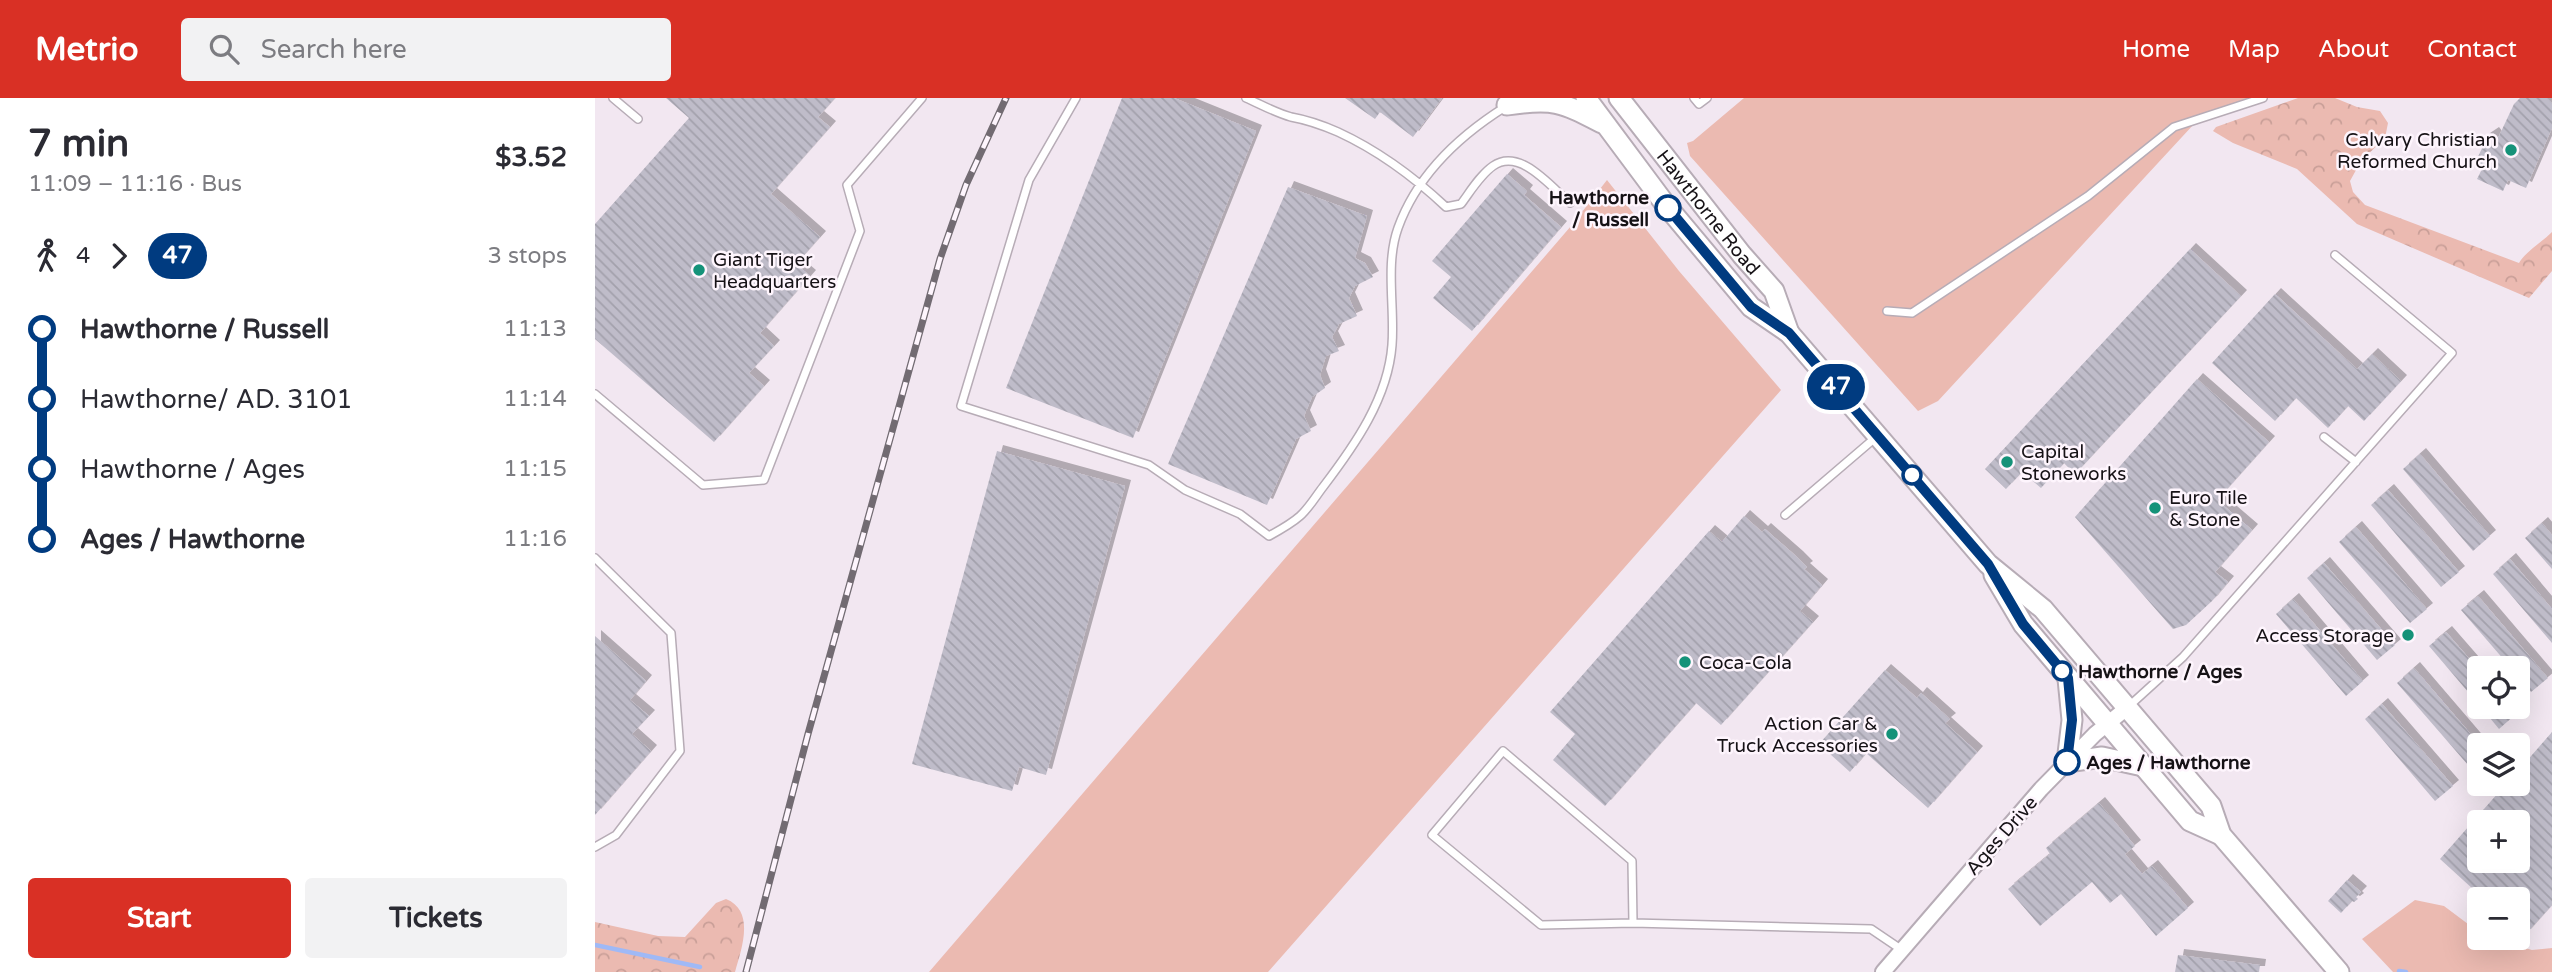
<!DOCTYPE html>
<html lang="en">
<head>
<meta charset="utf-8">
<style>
  :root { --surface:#fff; --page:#f2f2f3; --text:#2b2b33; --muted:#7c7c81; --accent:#d93025 }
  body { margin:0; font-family:"Varela Round",sans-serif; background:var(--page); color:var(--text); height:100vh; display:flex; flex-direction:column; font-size:26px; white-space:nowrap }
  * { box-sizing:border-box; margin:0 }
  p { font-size:23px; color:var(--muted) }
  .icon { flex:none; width:38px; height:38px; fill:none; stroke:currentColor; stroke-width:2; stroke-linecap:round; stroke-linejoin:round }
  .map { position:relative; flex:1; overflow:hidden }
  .panel { display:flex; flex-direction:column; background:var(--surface); width:595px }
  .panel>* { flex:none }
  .badge { padding:0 14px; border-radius:23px; font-size:24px; line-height:46px }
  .controls { position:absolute; left:1872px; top:558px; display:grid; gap:14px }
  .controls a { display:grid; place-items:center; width:63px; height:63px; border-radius:7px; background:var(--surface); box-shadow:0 7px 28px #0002; font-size:35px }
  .map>.badge { position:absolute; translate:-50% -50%; box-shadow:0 0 0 4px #fff }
  .legs { display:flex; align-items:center; gap:10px; height:77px; padding:0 28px; font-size:23px }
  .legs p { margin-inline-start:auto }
  .headline { display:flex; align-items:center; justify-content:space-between; height:119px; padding:0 28px }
  h1 { font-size:38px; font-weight:800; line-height:52px }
  .primary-button { display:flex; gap:14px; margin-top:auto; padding:14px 28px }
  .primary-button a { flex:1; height:80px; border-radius:7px; background:var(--accent); color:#fff; font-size:28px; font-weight:800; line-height:80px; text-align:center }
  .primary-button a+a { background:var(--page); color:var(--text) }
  ul { padding:0 28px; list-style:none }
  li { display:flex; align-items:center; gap:24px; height:70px; font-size:26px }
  li i { display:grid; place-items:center; width:10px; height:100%; margin:0 9px; background:currentColor }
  li i::after { content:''; width:18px; height:18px; margin:-9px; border:5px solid; border-radius:50%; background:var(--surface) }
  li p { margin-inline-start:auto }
  li:first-child i { background:linear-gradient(#0000 50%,currentColor 0) }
  li:last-child i { background:linear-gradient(currentColor 50%,#0000 0) }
  header { display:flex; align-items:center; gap:42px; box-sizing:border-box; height:98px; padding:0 35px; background:var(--accent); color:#fff }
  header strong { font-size:33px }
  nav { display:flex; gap:38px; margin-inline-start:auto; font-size:24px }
  .search { width:490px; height:63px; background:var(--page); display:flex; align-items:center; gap:18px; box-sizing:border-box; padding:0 24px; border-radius:7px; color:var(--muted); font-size:26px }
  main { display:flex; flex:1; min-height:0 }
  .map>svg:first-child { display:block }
  .green { fill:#ebbab1 }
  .forest { fill:url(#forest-crowns) }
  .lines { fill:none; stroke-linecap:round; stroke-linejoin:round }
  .stream { stroke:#9fb9f6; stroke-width:4.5 }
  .building { fill:url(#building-back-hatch); fill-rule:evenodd; filter:url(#shadow) }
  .service-casing { stroke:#b7acb6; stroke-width:10 }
  .minor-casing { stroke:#b7acb6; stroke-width:18 }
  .secondary-casing { stroke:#b7acb6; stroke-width:23 }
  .service { stroke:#fff; stroke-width:7 }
  .minor { stroke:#fff; stroke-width:14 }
  .secondary { stroke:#fff; stroke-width:19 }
  .rail-casing { stroke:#726b72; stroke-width:7 }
  .rail { stroke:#fef5fd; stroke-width:4.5; stroke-dasharray:13; stroke-linecap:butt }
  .line-1-casing { stroke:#fff; stroke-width:16 }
  .line-1 { stroke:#003b80; stroke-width:10 }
  .poi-dot { fill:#159279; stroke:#fef5fd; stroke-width:2.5 }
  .stop-1-dot { fill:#fff; stroke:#003b80; stroke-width:3.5 }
  .labels { text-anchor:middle; stroke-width:5; stroke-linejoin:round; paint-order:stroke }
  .poi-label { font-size:19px; fill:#161216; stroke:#fef5fd; text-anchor:start }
  .stop-label { font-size:19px; font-weight:bold; fill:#161216; stroke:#fef5fd; text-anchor:start }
  .street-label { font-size:19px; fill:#161216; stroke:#fef5fd }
</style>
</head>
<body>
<header>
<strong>Metrio</strong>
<div class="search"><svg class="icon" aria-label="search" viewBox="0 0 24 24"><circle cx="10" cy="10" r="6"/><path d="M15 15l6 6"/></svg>Search here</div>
<nav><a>Home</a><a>Map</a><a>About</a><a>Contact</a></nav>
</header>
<main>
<section class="panel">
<div class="headline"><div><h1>7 min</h1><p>11:09 – 11:16 · Bus</p></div><b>$3.52</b></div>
<div class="legs"><svg class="icon" aria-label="walk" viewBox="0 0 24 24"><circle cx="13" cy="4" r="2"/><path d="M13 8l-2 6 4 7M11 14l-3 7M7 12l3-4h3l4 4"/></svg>4<svg class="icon" aria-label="forward" viewBox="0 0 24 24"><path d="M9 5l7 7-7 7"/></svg><b class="badge" style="background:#003b80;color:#fff">47</b><p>3 stops</p></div>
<ul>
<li><i style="color:#003b80"></i><b>Hawthorne / Russell</b><p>11:13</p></li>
<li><i style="color:#003b80"></i><span>Hawthorne/ AD. 3101</span><p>11:14</p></li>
<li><i style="color:#003b80"></i><span>Hawthorne / Ages</span><p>11:15</p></li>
<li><i style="color:#003b80"></i><b>Ages / Hawthorne</b><p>11:16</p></li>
</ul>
<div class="primary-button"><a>Start</a><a>Tickets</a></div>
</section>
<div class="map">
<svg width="1957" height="874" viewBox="0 0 1957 874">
  <defs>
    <pattern id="forest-crowns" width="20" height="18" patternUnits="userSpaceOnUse" patternTransform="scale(1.75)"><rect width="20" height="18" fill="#ebbab1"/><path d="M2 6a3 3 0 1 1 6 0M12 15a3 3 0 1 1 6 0" fill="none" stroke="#c99f98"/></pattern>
    <pattern id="building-back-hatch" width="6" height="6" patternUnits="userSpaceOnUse" patternTransform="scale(1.75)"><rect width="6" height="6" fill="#bfbcc9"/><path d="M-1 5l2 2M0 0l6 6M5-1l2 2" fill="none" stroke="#a3a1ac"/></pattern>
    <filter id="shadow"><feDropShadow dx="6" dy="-6" stdDeviation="0" flood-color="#0004"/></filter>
  </defs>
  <rect width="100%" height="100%" fill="#f2e7f1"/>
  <path class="green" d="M1149 0H1660L1599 26 1343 303 1323 313 1095 58 1092 45 1098 43Z
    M1012 82 1084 173 1186 292 673 874H334L976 128Z
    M1820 802 1849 808 1885 835V840H1894L1937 852 1957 850V874H1798L1767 841Z"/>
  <path class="forest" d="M1703 0H1740L1762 9 1785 13 1793 25 1790 40 1766 63 1755 83 1758 94 1770 107 1924 165C1930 154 1947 144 1957 134V173L1934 200 1762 126 1702 71 1638 45 1618 33 1621 29Z
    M131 801C161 813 146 852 140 874H0V824L63 838 90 839 121 805Z"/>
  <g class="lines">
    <path class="stream" d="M0 847 105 869
      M1804 873 1811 874"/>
  </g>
  <path class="building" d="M71 0H240L223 19 235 29 176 96 225 139 201 166 215 178 165 235 179 248 154 275 169 288 119 344 0 241V126L94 20Z
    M527 0H579L661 33 538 340 411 290Z
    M750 0H847L818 39 785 14 780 21Z
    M1925 0H1952L1957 5V30L1931 90 1913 82 1908 93 1882 81 1887 71 1879 67 1891 42 1889 41 1898 35 1902 40 1904 38 1919 6Z
    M912 76 932 93 929 97 966 129 877 233 838 200 856 179 837 163Z
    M693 89 772 118 760 160 770 165 778 179 760 188 754 200 762 218 744 226 737 239 744 253 731 258 725 277 730 290 717 299 709 318 716 333 701 341 672 407 573 366Z
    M1595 151 1646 198 1480 376 1469 365 1446 390 1427 374 1411 391 1390 371Z
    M1680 196 1762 271 1777 256 1806 283 1769 323 1753 308 1733 330 1701 300 1680 323 1617 265Z
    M1602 281 1674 344 1622 402 1657 432 1620 474 1633 484 1617 503 1591 527 1578 531 1480 419Z
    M402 353 530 388 451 677 424 669 417 693 317 666Z
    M1825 356 1895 438 1878 453 1808 371Z
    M1793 392 1864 474 1846 489 1776 407Z
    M1149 418 1167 434 1170 431 1202 459 1212 469 1209 471 1227 487 1205 513 1218 524 1126 627 1101 605 1010 708 958 662 980 636 955 614 1114 433 1127 444Z
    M1947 425 1957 437V471L1930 440Z
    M1761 429 1832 511 1815 525 1744 444Z
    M1915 461 1957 511V545L1898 476Z
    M1729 465 1800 547 1782 562 1712 480Z
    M1883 498 1953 580 1936 594 1923 579V570H1916L1866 512Z
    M1698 501 1768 583 1751 598 1681 516Z
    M1851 534 1885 573V608L1834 548Z
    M0 538 51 583 35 602 54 618 37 636 56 653 0 717Z
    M1819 570 1885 647V656L1873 667 1802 585Z
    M1290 572 1322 600 1326 595 1355 621 1350 625 1382 654 1333 710 1271 655 1255 674 1224 646Z
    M1787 606 1858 688 1840 703 1770 621Z
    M1886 609H1916L1921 616 1904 631Z
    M1957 634V807L1930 837 1923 831V802H1890L1845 761 1911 686H1923V673ZM1885 724H1923V763H1885Z
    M1504 705 1540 748 1530 756 1547 776 1557 768 1593 810 1561 838 1526 796 1515 805 1497 784 1445 828 1413 791 1455 756 1451 750Z
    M1752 782 1766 794 1761 799 1763 801 1759 804 1757 803 1746 815 1733 803Z
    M1583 857 1665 867 1664 874H1580Z"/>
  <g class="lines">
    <g class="service-casing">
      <path id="service" d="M18 0 43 21
        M481 0 434 82 366 308 554 367 590 392 645 416 674 438C685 432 696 426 705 418 714 410 721 398 728 389 760 347 793 300 797 247 800 209 790 166 803 130 822 77 864 38 910 9
        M651 0C665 6 681 15 696 19 713 22 727 27 743 34 782 52 819 79 851 109L866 106C875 94 885 77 898 68 925 49 956 89 975 105
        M1099 0 1104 6 1112 0
        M1292 213 1317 215 1493 98 1579 29 1668 0
        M0 296 108 387 169 382 265 133 252 87 327 0
        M1729 339 1761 364
        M1190 417 1280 340
        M0 460 76 535 85 653 21 737 0 749
        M1533 609 1588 559 1857 255 1740 157
        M1038 825 1037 763 908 653 837 737 946 827 1038 825 1276 831 1307 852"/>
    </g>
    <g class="minor-casing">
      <path id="minor" d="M1288 874 1446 691 1500 636 1533 609"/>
    </g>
    <g class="secondary-casing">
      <g id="secondary">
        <path d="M991 0 1070 106 1156 209 1194 235 1393 466 1448 511 1616 708 1626 737 1744 874"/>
        <path id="s1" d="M1024 0 1147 157 1179 193 1194 235"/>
        <path d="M912 7C959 0 966 4 1007 25"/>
        <path d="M1399 477 1428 526 1595 723 1626 737"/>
        <path d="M1473 581 1477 622 1472 664 1507 659 1548 668"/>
      </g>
    </g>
    <use href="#service" class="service"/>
    <use href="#minor" class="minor"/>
    <use href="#secondary" class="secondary"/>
    <g class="rail-casing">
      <path id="rail" d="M151 874 213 636 345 161 371 87 411 0"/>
    </g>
    <use href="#rail" class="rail"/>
  </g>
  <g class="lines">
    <g class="line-1-casing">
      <path id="line-1" d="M1073 110 1156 209 1194 235 1393 466 1428 526 1473 580 1477 622 1472 664"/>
    </g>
    <use href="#line-1" class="line-1"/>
  </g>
  <g class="poi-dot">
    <circle cx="1916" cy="52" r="7"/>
    <circle cx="104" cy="172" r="7"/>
    <circle cx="1412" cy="364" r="7"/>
    <circle cx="1560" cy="410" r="7"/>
    <circle cx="1813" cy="537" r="7"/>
    <circle cx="1090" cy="564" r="7"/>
    <circle cx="1297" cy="636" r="7"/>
  </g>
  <g class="stop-1-dot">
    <circle cx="1073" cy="110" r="12"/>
    <circle cx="1317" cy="377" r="9"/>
    <circle cx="1467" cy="573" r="9"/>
    <circle cx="1472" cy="664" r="12"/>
  </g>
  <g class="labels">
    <g class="poi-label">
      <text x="1902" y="48" text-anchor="end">Calvary Christian<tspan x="1902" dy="22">Reformed Church</tspan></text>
      <text x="118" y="168">Giant Tiger<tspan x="118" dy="22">Headquarters</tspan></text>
      <text x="1426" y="360">Capital<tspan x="1426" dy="22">Stoneworks</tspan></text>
      <text x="1574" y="406">Euro Tile<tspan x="1574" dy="22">&amp; Stone</tspan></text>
      <text x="1799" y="544" text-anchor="end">Access Storage</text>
      <text x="1104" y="571">Coca-Cola</text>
      <text x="1283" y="632" text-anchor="end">Action Car &amp;<tspan x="1283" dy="22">Truck Accessories</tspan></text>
    </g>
    <g class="stop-label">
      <text x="1054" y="106" text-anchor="end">Hawthorne<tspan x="1054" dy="22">/ Russell</tspan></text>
      <text x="1483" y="580">Hawthorne / Ages</text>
      <text x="1491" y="671">Ages / Hawthorne</text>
    </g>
    <g class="street-label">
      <text dy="7" stroke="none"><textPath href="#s1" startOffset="145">Hawthorne Road</textPath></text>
      <text transform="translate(1406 737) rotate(-49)" y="7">Ages Drive</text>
    </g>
  </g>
</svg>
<div class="controls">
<a><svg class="icon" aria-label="locate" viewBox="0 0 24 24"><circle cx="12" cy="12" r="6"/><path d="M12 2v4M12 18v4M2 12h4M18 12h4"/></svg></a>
<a><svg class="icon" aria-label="layers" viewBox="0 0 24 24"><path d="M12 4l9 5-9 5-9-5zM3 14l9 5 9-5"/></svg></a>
<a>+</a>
<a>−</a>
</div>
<b class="badge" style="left:1241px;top:289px;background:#003b80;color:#fff">47</b>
</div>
</main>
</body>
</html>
